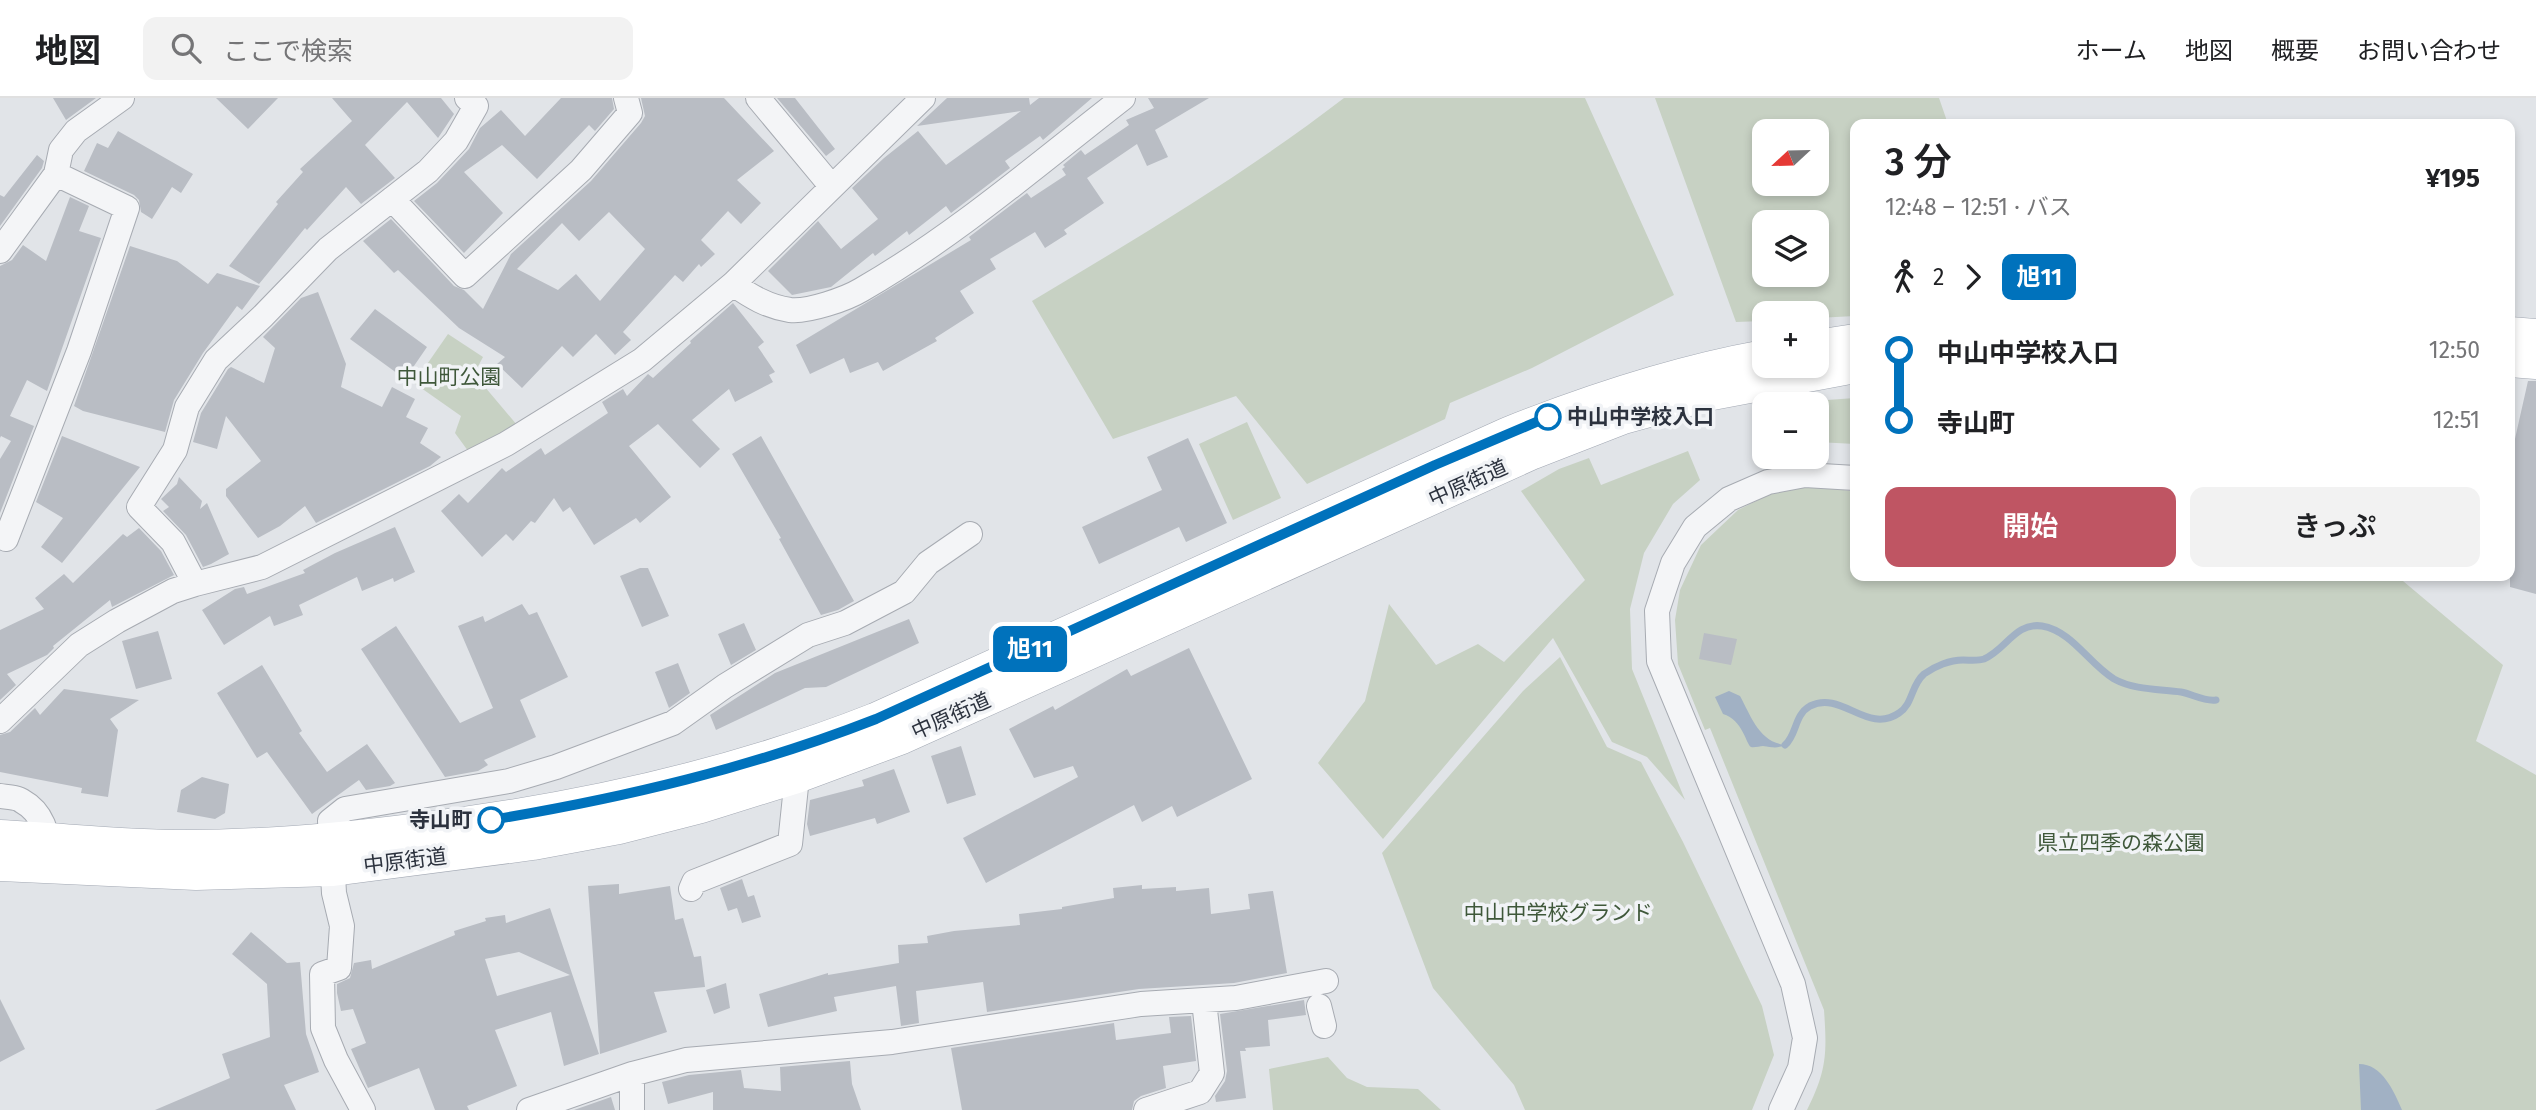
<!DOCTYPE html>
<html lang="ja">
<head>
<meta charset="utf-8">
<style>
  :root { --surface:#fff; --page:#f2f2f2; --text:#202124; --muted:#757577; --line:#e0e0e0; --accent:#bf5563 }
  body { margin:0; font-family:"Fira Sans","Noto Sans JP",sans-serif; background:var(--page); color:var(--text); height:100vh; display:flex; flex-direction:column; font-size:26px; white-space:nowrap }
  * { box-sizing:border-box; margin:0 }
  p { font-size:23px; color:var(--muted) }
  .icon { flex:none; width:38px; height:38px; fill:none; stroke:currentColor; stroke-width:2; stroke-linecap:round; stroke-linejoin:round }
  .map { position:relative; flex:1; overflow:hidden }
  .drawer { position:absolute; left:1850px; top:21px; width:665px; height:462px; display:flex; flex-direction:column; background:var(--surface); border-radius:14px; box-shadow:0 4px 10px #0003 }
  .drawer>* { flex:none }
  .badge { padding:0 14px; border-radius:10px; font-size:24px; line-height:46px }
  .needle { width:46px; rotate:248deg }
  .fabs { position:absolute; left:1752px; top:21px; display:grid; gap:14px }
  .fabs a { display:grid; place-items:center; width:77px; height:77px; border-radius:14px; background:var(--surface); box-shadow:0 4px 10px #0003; font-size:35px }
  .map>.badge { position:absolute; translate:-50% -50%; box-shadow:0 0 0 4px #fff }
  .legs { display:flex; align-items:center; gap:10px; height:77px; padding:0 35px; font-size:23px }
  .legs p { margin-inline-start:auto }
  .overview { display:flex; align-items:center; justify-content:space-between; height:119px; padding:0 35px }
  h1 { font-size:38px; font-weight:600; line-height:52px }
  .primary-button { display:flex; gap:14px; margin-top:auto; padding:14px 35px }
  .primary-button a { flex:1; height:80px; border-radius:14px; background:var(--accent); color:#fff; font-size:28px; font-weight:600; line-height:80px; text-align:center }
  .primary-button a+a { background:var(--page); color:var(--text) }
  ul { padding:0 35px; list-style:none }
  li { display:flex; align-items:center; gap:24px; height:70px; font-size:26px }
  li i { display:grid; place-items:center; width:10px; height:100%; margin:0 9px; background:currentColor }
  li i::after { content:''; width:18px; height:18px; margin:-9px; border:5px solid; border-radius:50%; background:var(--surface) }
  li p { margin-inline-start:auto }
  li:first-child i { background:linear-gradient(#0000 50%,currentColor 0) }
  li:last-child i { background:linear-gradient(currentColor 50%,#0000 0) }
  header { display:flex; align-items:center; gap:42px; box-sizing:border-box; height:98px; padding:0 35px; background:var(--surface); border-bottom:2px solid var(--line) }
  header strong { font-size:33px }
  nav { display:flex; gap:38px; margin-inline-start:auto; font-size:24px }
  .search { width:490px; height:63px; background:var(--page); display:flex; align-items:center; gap:18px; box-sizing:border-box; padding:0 24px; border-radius:14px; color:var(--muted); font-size:26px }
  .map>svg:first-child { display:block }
  .green { fill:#c7d1c3; fill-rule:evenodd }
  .water { fill:#a1b1c4 }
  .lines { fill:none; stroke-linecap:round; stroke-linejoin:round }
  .stream { stroke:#a1b1c4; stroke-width:7 }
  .building { fill:#b9bdc4; fill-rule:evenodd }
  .minor-casing { stroke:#a7abb2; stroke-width:26 }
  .major-casing { stroke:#a2a8b3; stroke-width:33 }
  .minor { stroke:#f4f5f7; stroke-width:24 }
  .major { stroke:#fff; stroke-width:32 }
  .line-1-casing { stroke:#fff; stroke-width:16 }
  .line-1 { stroke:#0072bc; stroke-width:10 }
  .stop-1-dot { fill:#fff; stroke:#0072bc; stroke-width:3.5 }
  .labels { text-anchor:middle; stroke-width:7; stroke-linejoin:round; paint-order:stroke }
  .park-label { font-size:21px; fill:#3f583a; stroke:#f1f3f6 }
  .stop-label { font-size:21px; font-weight:bold; fill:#2c323e; stroke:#f1f3f6; text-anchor:start }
  .street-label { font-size:21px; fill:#2c323e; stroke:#f1f3f6 }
</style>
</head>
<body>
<header>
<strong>地図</strong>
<div class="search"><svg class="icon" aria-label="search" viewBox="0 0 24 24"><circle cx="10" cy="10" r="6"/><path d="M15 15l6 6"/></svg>ここで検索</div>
<nav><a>ホーム</a><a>地図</a><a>概要</a><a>お問い合わせ</a></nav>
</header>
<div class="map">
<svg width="2536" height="1012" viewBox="0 0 2536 1012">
  <rect width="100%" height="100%" fill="#e1e4e8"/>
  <path class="green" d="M1344 0H1585L1674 197 1532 270 1450 305 1445 321 1307 386 1236 298 1113 341 1032 203C1139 139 1245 76 1344 0Z
    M1655 0H1939L1948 26H1855V218L1817 220 1816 215H1764V223L1736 224ZM1816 33V86H1764V33ZM1764 124H1816V177H1764Z
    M448 236 483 259 474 276 517 327 471 357 455 335 461 318 414 285Z
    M1855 300V346L1817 344 1816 306H1770Z
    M1247 324 1281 400 1233 422 1199 346Z
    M1688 353 1700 382 1673 406 1644 455 1630 511 1632 571 1685 702 1647 659 1612 644 1553 540 1383 741 1318 665 1365 603 1389 506 1436 567 1478 546 1504 564 1585 482 1521 393 1559 371 1589 360 1601 387Z
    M1814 387 1855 394V478H2397L2503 567 2476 643 2536 677V1012H1807C1827 972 1827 955 1824 912L1710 630 1705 632 1678 566 1675 522 1680 492 1701 447 1738 412 1772 395Z
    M1560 559 1607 649 1641 664 1683 744 1762 908 1774 957 1752 1012H1525L1514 987 1433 890 1382 755 1523 593Z
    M1328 959 1347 980 1367 989 1418 991 1441 1012H1273L1269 971Z"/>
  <path class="water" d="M1729 593 1740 598C1751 618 1759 644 1785 647 1776 651 1772 649 1763 648 1760 648 1754 650 1751 649 1746 646 1743 622 1723 616L1715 599Z
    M2359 966C2382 966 2394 993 2402 1012H2361Z"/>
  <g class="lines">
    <path class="stream" d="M1785 647C1797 637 1794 617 1810 608 1842 592 1867 637 1899 615 1913 606 1911 587 1924 576 1935 568 1950 562 1963 562 1971 562 1978 563 1984 561 2006 552 2015 524 2042 528 2072 533 2089 566 2114 581 2134 592 2159 591 2181 594 2192 596 2205 604 2216 602"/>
  </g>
  <path class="building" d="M53 0H96L66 22Z
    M216 0H278L248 31Z
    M332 0H441L454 16 438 40 407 4 365 47 395 80 361 106 346 89 307 132 305 130 259 186 229 168 278 106 276 104 303 74 300 71 352 23Z
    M561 0H612L614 11 595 33 589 27 537 81 502 47 464 74 503 115 464 155 414 103 437 85 454 67 469 51 480 30 501 12 525 38Z
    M641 0H724L774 53 737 82 761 105 741 126 728 113 701 142 715 156 701 169 699 166 683 184 675 177 623 234 631 242 615 257 596 236 573 259 562 248 522 290 497 266 505 259 459 230 398 172 394 175 363 143 391 121 454 188 464 192 483 211 511 156 591 83 641 25 645 18ZM609 114 645 151 600 203 576 176 558 192 517 171 562 125 579 143Z
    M777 0H795L835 51 826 58Z
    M947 0H1029L1030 7 1039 0H1092L1043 42 1040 38 1005 63 1010 70 951 115 946 108 909 137 907 133 875 158 873 155 831 189 792 197 768 173 818 123 841 151 878 121 852 90 884 60 918 33 946 67 1021 13 917 28Z
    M1148 0H1209L1155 32 1168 59 1147 68 1137 46 1087 80 1104 105 1064 132 1067 136 1045 150 1035 134 990 161 996 171 960 193 974 215 935 240 937 243 883 273 878 264 850 275 844 260 810 276 796 247 971 142 969 139 1027 95 1031 100 1066 77 1062 71 1065 69 1063 67 1081 52 1085 57 1129 27 1126 22 1154 10Z
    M118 33 193 76 181 95 172 89 152 121 141 114 139 102 134 97 84 73 97 45 108 50Z
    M37 57 44 63 42 70 0 128V97L4 99Z
    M70 99 89 108 79 133 101 140 47 293 27 282 10 318 34 328 0 415V361L11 343 1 338 0 340V168L12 162 23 147 46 163Z
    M130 148 177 163 208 186 217 175 260 188 242 212 237 208 203 255 174 302 165 334 83 313 74 308Z
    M318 194 346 266 341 289 382 309 392 289 415 301 406 319 428 330 420 345 441 359 430 368 316 425 305 408 280 428 258 440 226 398V391L261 363 226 318 217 351 193 344 201 315 228 271 231 269 264 285 275 250 263 239 301 200Z
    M733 205 764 244 758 249 775 274 769 277 773 284 735 304 729 291 692 322 720 351 700 370 658 326 629 348 671 399 640 425 636 420 594 447 570 409 563 414 554 400 535 425 531 423 513 443 506 436 482 459 441 413 459 396 468 405 502 370 506 374 541 350 545 357 608 315 602 304 623 291 627 298 648 276 653 280 691 245 690 243Z
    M375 211 427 249 405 281 350 241Z
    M2528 283H2536V496L2510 489V363Z
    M62 338 140 369 62 465 41 449 63 420 36 404Z
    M761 338 854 503 838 512 821 517 779 441 781 440 732 356Z
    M1188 340 1227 425 1186 444 1179 429 1099 466 1082 429 1162 392 1147 359Z
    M179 379 202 403 200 411 207 405 229 456 211 466 203 469 186 437 163 413 169 409 161 401 177 386Z
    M395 429 415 474 394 484 393 480 362 493 357 479 299 507 303 517 274 528 270 518 224 547 202 512 235 491 244 489 247 496 305 475 303 472 335 455Z
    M139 430 161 453 174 477 112 509 110 502 53 548 54 550 47 557 7 576 16 587 0 602V532L44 511 35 500 64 476 73 485 123 436 127 439Z
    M640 470H648L669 518 642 529 620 478Z
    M522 506 529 517 537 514 568 579 520 602 536 639 484 662 488 667 478 673 445 679 361 551 396 528 460 625 493 610 458 528 483 518 485 524Z
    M909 521 919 545 826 589 805 590 716 632 710 617 775 575Z
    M744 525 756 552 731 567 718 536Z
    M158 533 172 581 136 591 122 543Z
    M1704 535 1737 541 1731 567 1699 561Z
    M1189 550 1252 681 1177 719 1172 708 1142 724 1134 707 986 785 963 740 1078 679 1073 668 1034 680 1009 631 1053 608 1055 612 1127 571 1131 578Z
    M678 565 690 595 669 610 655 574Z
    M262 567 302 633 299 635 327 674 367 646 395 685 390 688 366 692 359 682 312 716 267 654 257 660 217 595Z
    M64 591 139 602 110 621 118 632 108 699 81 695 82 690 0 674V637L10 634 35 610 40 617Z
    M961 648 976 697 947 706 931 658Z
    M894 671 910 714 877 726 875 720 810 738 807 726 810 702 864 688 862 682Z
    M202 679 229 686 225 715 215 721 177 714 181 692Z
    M742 781 748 799 754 797 761 819 742 825 737 810 728 813 720 790Z
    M619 786V796L670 788 675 822 683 820 694 859 701 858 705 889 654 894 667 934 600 956 588 788Z
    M1142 787V791L1176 789V793L1209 790 1211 816 1250 811 1248 796 1273 793 1287 875 1234 885 1139 891 987 914 983 884 916 893 919 925 901 928 896 888 834 899 837 913 768 929 759 896 828 875V877L899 865 898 847 928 845 927 838 954 833 1020 827 1019 816 1062 811V809L1114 800 1113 790Z
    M550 810 599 956 564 968 551 914 495 932 517 988 467 1008 469 1012H435L419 970 368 990 351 951 366 945 353 911 341 913 337 895V886L350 880 354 865 371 862 372 871 455 837 454 833 486 823 485 820 505 817 506 825ZM519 854 570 877 497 898 485 861Z
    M251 834 287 865 300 864 306 936 319 974 284 987 296 1012H155L230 980 222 956 270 939 267 886 232 856Z
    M726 885 730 910 714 916 706 892Z
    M0 901 25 951 0 964Z
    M1304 902 1306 917 1268 922 1270 948 1245 950 1246 953H1240L1246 1000 1216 1004 1215 998 1225 983 1227 973 1220 916Z
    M1191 918 1196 963 1163 968 1166 990 1141 998 1134 1003 1132 1012H962L951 950 1114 925 1116 942 1171 935 1169 919Z
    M850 963 852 986 861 1012H713V994L668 1006 662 984 689 977 741 972 744 990 781 993 780 969Z
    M611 999 615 1012H574Z"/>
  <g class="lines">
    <g class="minor-casing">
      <path id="minor" d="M758 0 832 89
        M392 101 465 178 581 72 630 15 626 0
        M0 153 56 76 61 52 76 33 122 0
        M733 186C750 198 768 209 790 212 808 214 846 201 861 192 955 138 1038 66 1123 0
        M0 436 6 441 79 253 127 110 56 76
        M195 486 173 444 139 409 175 352 187 309 216 262 263 218 328 151 428 73 456 43 476 8 467 0
        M0 623 79 547 117 523 173 493 195 486 262 469 506 346 642 262 733 186 923 0
        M0 698C7 699 17 699 22 703 42 714 49 736 48 757
        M691 791 694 784 790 746 797 679
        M1319 908 1324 928
        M363 1012 336 962 323 930 322 876 339 870 342 828 334 795 330 723 345 711 509 683 556 669 673 625 725 588 808 537 845 525 904 494 928 465 970 436
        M529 1012 632 976 686 962 892 944 1141 906 1236 900 1326 883
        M632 1012V976
        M1146 1012 1200 994 1212 975 1204 903
        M1781 1012 1800 970 1805 940 1793 886 1659 563 1657 513 1673 465 1695 429 1729 401 1768 384 1805 377 1855 380"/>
    </g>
    <g class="major-casing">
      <path id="major" d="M2510 235 2536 237
        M1816 248 1855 242
        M2510 263 2536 265
        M0 738C62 741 124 748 185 748 263 748 341 741 418 731 575 712 728 679 875 621L1508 335C1591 302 1675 274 1764 258
        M0 767 196 776 333 772 533 746 619 730 701 709 797 679 902 640 1533 355 1623 320 1707 297 1855 269"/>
    </g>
    <use href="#minor" class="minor"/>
    <use href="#major" class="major"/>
  </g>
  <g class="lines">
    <g class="line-1-casing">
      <path id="line-1" d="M491 722C623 700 751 670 876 621L1435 367 1548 319"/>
    </g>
    <use href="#line-1" class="line-1"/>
  </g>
  <g class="stop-1-dot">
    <circle cx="1548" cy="319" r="12"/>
    <circle cx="491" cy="722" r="12"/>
  </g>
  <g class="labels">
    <g class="park-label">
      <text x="449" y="286">中山町公園</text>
      <text x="2121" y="752">県立四季の森公園</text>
      <text x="1558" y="822">中山中学校グランド</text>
    </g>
    <g class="stop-label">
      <text x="1567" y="326">中山中学校入口</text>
      <text x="472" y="729" text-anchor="end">寺山町</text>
    </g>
    <g class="street-label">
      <text transform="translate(1468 385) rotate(-24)" y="7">中原街道</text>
      <text transform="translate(951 618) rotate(-24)" y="7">中原街道</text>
      <text transform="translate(405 763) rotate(-7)" y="7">中原街道</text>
    </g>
  </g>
</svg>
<div class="fabs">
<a><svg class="needle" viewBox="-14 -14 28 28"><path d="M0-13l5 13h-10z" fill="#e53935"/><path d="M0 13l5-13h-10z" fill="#757577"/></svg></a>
<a><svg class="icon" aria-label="layers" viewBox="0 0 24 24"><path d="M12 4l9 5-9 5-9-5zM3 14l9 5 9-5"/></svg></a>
<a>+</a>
<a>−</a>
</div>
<b class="badge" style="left:1030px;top:551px;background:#0072bc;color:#fff">旭11</b>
<section class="drawer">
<div class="overview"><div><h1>3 分</h1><p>12:48 – 12:51 · バス</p></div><b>¥195</b></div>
<div class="legs"><svg class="icon" aria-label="walk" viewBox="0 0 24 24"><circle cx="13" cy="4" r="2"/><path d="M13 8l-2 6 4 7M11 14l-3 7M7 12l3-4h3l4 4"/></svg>2<svg class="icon" aria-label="forward" viewBox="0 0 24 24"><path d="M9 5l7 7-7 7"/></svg><b class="badge" style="background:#0072bc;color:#fff">旭11</b></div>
<ul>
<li><i style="color:#0072bc"></i><b>中山中学校入口</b><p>12:50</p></li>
<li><i style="color:#0072bc"></i><b>寺山町</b><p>12:51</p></li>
</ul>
<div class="primary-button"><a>開始</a><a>きっぷ</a></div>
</section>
</div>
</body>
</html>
